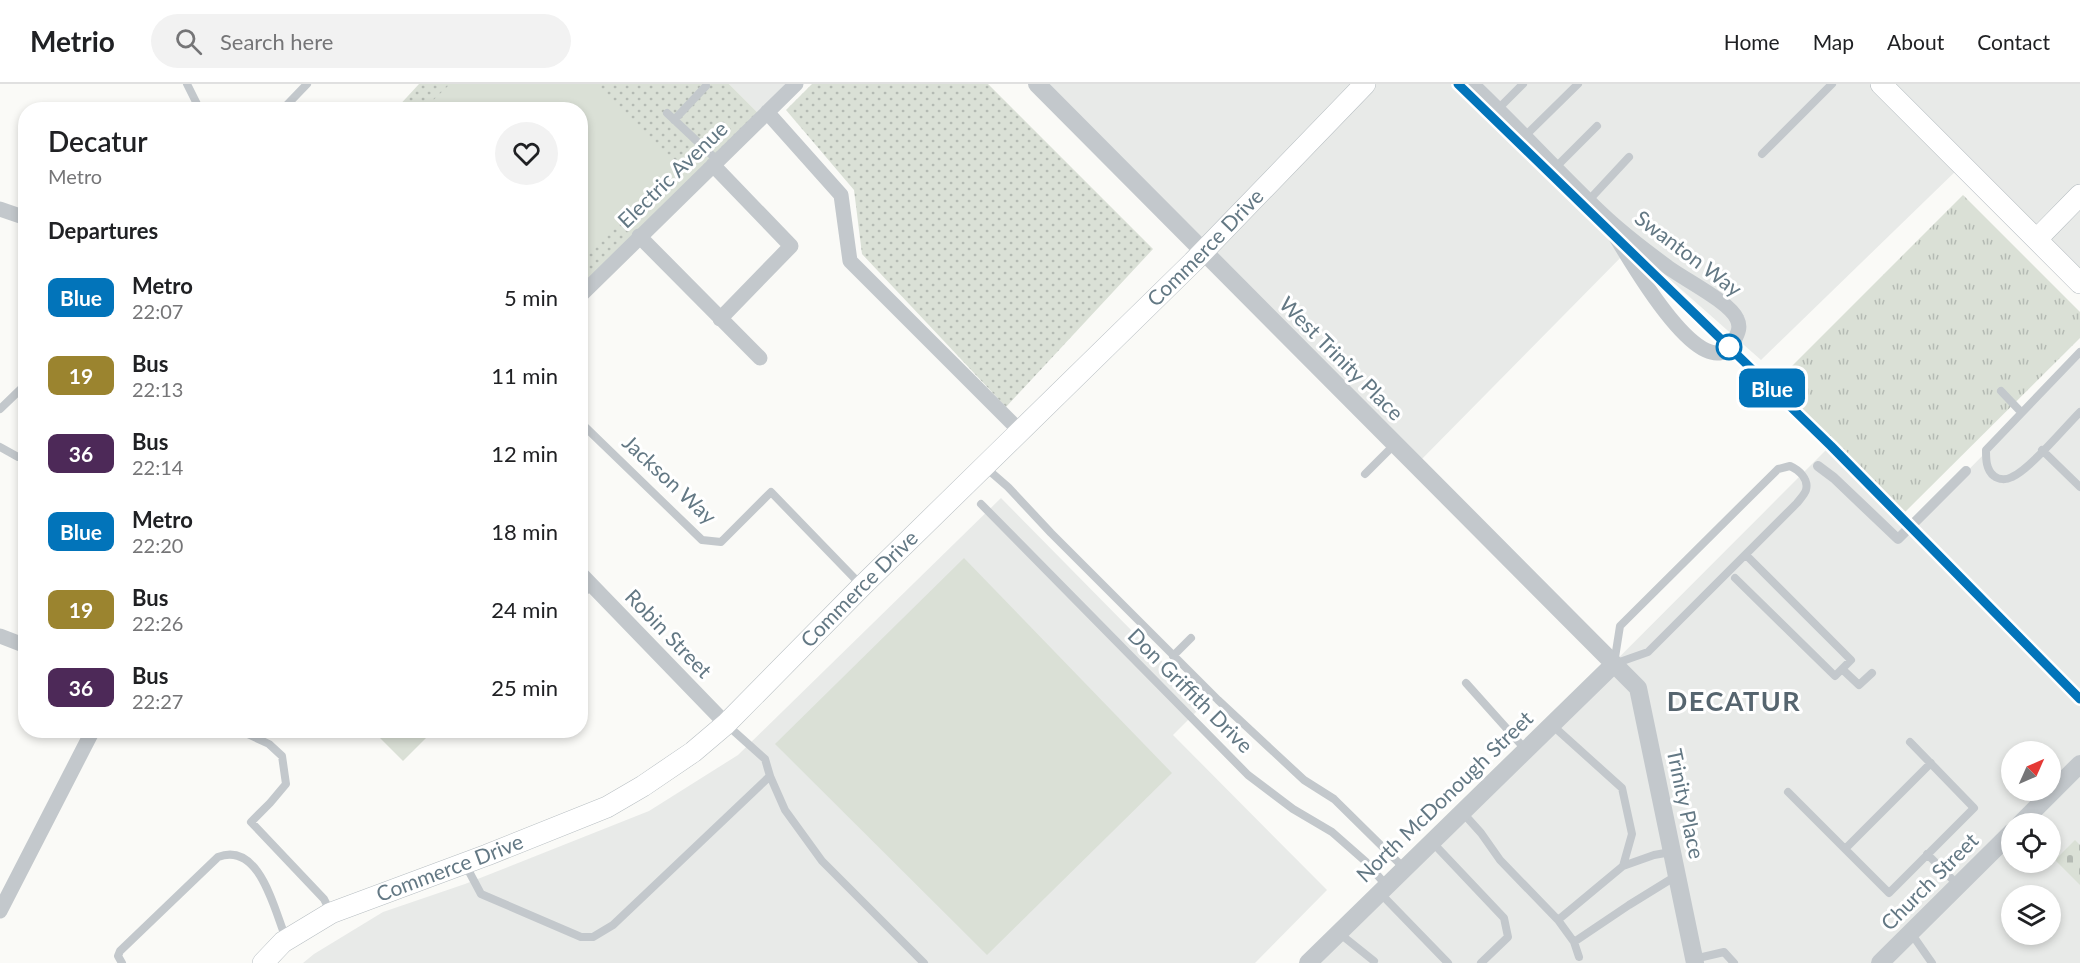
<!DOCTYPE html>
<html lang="en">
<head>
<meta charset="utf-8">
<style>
  :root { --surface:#fff; --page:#f2f2f2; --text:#202124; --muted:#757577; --line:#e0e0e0 }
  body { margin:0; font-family:Lato,sans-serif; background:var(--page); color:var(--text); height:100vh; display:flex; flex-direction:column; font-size:22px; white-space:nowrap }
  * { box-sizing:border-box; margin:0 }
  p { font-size:20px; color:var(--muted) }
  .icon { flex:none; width:33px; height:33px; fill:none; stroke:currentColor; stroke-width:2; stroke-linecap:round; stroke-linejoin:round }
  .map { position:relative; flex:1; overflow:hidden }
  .sheet { position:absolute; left:18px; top:18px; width:570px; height:636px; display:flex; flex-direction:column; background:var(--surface); border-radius:24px; box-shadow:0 3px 9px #0003 }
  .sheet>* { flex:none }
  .badge { padding:0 12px; border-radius:9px; font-size:21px; line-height:39px }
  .needle { width:39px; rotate:45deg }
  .fabs { position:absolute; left:2001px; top:657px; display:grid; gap:12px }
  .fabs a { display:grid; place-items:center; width:60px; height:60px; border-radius:50%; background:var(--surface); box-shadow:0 3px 9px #0003; font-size:30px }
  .map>.badge { position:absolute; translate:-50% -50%; box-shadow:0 0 0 3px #fff }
  h2 { padding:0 30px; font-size:22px; line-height:54px }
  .round { display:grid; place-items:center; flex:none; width:63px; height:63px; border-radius:32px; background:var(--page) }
  .head { display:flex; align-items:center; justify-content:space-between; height:102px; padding:0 30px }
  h1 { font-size:28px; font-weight:600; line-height:45px }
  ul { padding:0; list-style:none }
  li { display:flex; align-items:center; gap:18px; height:78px; padding:0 30px }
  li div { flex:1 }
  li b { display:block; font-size:22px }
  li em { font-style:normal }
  li .badge { min-width:66px; font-weight:700; text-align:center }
  header { display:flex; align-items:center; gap:36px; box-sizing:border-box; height:84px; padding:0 30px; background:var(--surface); border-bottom:2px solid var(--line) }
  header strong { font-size:28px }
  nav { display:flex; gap:33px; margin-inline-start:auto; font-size:21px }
  .search { width:420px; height:54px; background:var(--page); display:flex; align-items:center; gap:15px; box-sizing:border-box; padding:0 21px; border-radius:33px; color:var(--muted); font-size:22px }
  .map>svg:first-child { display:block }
  .built { fill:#e8eae8; fill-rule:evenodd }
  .grass { fill:url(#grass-tufts) }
  .cemetery { fill:url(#cemetery-stones) }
  .park { fill:url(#park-dots) }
  .garden { fill:#dae0d6 }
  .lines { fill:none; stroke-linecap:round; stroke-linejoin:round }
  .secondary-casing { stroke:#b7bec2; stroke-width:22 }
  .service { stroke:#c3c8cc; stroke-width:8 }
  .pedestrian { stroke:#c3c8cc; stroke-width:10 }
  .minor { stroke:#c3c8cc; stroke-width:15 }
  .tertiary { stroke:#c3c8cc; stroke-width:18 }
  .secondary { stroke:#fff; stroke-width:21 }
  .line-casing { stroke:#fff; stroke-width:14 }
  .line { stroke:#0274ba; stroke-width:9 }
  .stop-dot { fill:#fff; stroke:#0274ba; stroke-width:3 }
  .labels { text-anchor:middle; stroke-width:6; stroke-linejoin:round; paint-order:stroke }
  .street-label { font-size:21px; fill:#637884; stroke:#fff }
  .district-label { font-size:27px; font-weight:bold; letter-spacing:1.5px; fill:#56656f; stroke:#fff }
</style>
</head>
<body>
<header>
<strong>Metrio</strong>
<div class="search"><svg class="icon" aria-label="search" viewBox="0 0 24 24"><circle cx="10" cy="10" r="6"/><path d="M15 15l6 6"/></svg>Search here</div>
<nav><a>Home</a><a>Map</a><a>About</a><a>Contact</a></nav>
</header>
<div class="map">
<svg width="2080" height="879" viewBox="0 0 2080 879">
  <defs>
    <pattern id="grass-tufts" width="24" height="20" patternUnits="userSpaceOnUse" patternTransform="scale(1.5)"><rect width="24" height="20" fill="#dae0d6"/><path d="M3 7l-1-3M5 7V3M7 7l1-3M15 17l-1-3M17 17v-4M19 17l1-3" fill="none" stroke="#b4bab3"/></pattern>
    <pattern id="cemetery-stones" width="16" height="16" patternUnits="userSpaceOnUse" patternTransform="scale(1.5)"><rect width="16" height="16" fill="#dae0d6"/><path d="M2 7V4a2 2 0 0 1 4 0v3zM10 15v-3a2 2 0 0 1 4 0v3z" fill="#b4bab3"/></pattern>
    <pattern id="park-dots" width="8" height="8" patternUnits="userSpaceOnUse" patternTransform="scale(1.5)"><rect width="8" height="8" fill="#dae0d6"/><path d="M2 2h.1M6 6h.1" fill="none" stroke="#b4bab3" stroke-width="1.8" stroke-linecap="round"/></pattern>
  </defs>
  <rect width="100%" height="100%" fill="#fafaf7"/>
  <path class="built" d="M729 0H791L760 31Z
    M1037 0H2080V202L1961 82 1761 276 1632 162 1418 379Z
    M2080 273V879H1314L1831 361 1913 442ZM2012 668H2050V706H2012ZM2012 740H2050V778H2012ZM2012 812H2050V850H2012Z
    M1001 414 1204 620 1173 651 1327 806 1255 879H303L314 870 383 828 465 800 649 727 738 671Z"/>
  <path class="grass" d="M1963 111 2080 228V254L1900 433 1771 303Z"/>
  <path class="cemetery" d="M2075 756 2080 761V801L2055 776Z"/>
  <path class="park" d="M419 0H729L760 31 581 205 580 26H395Z
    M812 0H988L1153 165 1006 323 862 170 854 106 786 26Z"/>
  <path class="garden" d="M450 0H596L677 81 581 176 580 26 424 25Z
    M964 474 1172 689 987 871 775 660Z
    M373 647H433L403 677Z"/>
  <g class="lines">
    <g class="secondary-casing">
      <g id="secondary">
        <path d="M1881 0 2080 199"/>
        <path d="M2037 155 2080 111"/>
        <path id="s1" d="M263 879 283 858 331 829 487 771 607 723 643 702 693 668 726 640 862 502 1193 178 1365 0"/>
      </g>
    </g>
    <path class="service" d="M187 0 200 26
      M1498 25 1523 0
      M282 26 307 0
      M667 29 717 76
      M674 36 706 2
      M1525 52 1578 0
      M1762 70 1832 0
      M1556 83 1597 42
      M1589 116 1629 73
      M2080 268 1986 366C1986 375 1986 386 1994 392 1999 396 2006 396 2012 393 2030 385 2064 344 2080 328
      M2001 307 2021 328
      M0 325 26 300
      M580 338 702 456 721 458 771 408 861 501
      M0 363 18 373 26 371
      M2042 366 2080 403
      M1790 382C1799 386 1809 395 1806 406 1805 410 1800 415 1797 419L1648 568 1614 580 1620 542 1778 385Z
      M985 383 1008 403 1051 449 1218 616 1304 696 1334 715 1405 785
      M1365 390 1394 361
      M981 420 1248 691 1293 725 1332 748 1365 777 1386 801
      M1735 494 1835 592 1851 576 1746 471
      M580 512 592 501
      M1173 572 1191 554
      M1842 585 1859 601 1872 589
      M1466 599 1526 666
      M727 641 765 675 770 692 785 726 822 777 924 879
      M1552 641 1622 704 1632 750 1623 782
      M239 646 269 660 282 672 286 700 270 719 251 738 324 815 331 829
      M1910 658 1974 724 1889 809 1845 765 1931 679
      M1788 708 1845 765
      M1463 729 1481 749 1500 776 1558 836 1623 782 1654 771 1671 768
      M1433 759 1504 834 1508 853 1481 879
      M1927 770 1958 801
      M465 780 481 810 581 853H593L613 841 770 692
      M1381 810 1448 879
      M1558 836 1574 858 1579 873
      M1339 849 1374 877
      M1911 849 1932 879
      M1574 858 1629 821 1676 792
      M1694 875 1724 868 1734 879
      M122 879 118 872 120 867 218 773C260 757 274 826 286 854"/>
    <path class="pedestrian" d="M1818 382 1834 394 1898 455 1966 387"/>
    <path class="minor" d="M1472 0C1516 42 1557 87 1601 129 1621 148 1643 165 1665 181 1681 194 1729 217 1737 235 1741 243 1738 249 1734 257 1703 314 1616 152 1603 131
      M767 28 841 111 850 177 1020 347
      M713 81 791 162 720 235
      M0 125 26 134
      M639 152 760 274
      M580 212 796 0
      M580 489 726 640
      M0 552 26 562
      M0 827 93 646"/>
    <path class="tertiary" d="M1037 0 1638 604 1695 879
      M2020 740 2080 680
      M1308 879 1614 580
      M1880 879 2012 748"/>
    <use href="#secondary" class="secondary"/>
  </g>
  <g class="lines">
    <g class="line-casing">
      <path id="line" d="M1458 0 1831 362 2080 615"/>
    </g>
    <use href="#line" class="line"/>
  </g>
  <circle class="stop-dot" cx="1729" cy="263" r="12"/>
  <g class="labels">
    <g class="street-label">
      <text transform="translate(673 91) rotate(-44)" y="7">Electric Avenue</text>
      <text dy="7" stroke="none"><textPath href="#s1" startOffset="1202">Commerce Drive</textPath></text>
      <text transform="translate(1688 170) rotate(37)" y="7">Swanton Way</text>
      <text transform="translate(1341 275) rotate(45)" y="7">West Trinity Place</text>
      <text transform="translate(669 396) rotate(43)" y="7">Jackson Way</text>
      <text dy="7" stroke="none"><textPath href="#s1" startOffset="716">Commerce Drive</textPath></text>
      <text transform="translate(668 550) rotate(46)" y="7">Robin Street</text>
      <text transform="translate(1190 607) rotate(45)" y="7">Don Griffith Drive</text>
      <text transform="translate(1445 713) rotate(-44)" y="7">North McDonough Street</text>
      <text transform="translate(1685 720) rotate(78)" y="7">Trinity Place</text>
      <text dy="7" stroke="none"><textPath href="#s1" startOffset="212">Commerce Drive</textPath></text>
      <text transform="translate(1930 798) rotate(-45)" y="7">Church Street</text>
    </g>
    <g class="district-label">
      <text x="1734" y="627">DECATUR</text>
    </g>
  </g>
</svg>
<div class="fabs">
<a><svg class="needle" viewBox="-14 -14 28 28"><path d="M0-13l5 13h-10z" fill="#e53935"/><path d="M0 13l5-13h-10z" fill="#757577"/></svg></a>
<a><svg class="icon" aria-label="locate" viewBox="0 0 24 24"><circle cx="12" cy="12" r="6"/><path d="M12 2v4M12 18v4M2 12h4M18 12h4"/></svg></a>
<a><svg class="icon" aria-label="layers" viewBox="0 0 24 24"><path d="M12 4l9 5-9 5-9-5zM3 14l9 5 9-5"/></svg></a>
</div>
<b class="badge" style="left:1772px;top:304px;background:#0274ba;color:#fff">Blue</b>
<section class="sheet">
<div class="head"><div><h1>Decatur</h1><p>Metro</p></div><a class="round"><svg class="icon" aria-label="heart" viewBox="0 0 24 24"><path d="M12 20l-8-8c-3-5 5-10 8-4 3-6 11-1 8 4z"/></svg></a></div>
<h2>Departures</h2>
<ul>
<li><span class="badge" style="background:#0274ba;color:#fff">Blue</span><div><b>Metro</b><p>22:07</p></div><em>5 min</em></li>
<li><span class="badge" style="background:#9b842f;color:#fff">19</span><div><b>Bus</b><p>22:13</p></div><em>11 min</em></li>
<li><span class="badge" style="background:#4d2958;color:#fff">36</span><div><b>Bus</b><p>22:14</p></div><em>12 min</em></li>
<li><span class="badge" style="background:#0274ba;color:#fff">Blue</span><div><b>Metro</b><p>22:20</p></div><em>18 min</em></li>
<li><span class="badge" style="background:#9b842f;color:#fff">19</span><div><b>Bus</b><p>22:26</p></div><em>24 min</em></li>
<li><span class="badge" style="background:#4d2958;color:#fff">36</span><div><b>Bus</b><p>22:27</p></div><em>25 min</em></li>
</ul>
</section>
</div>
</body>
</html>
